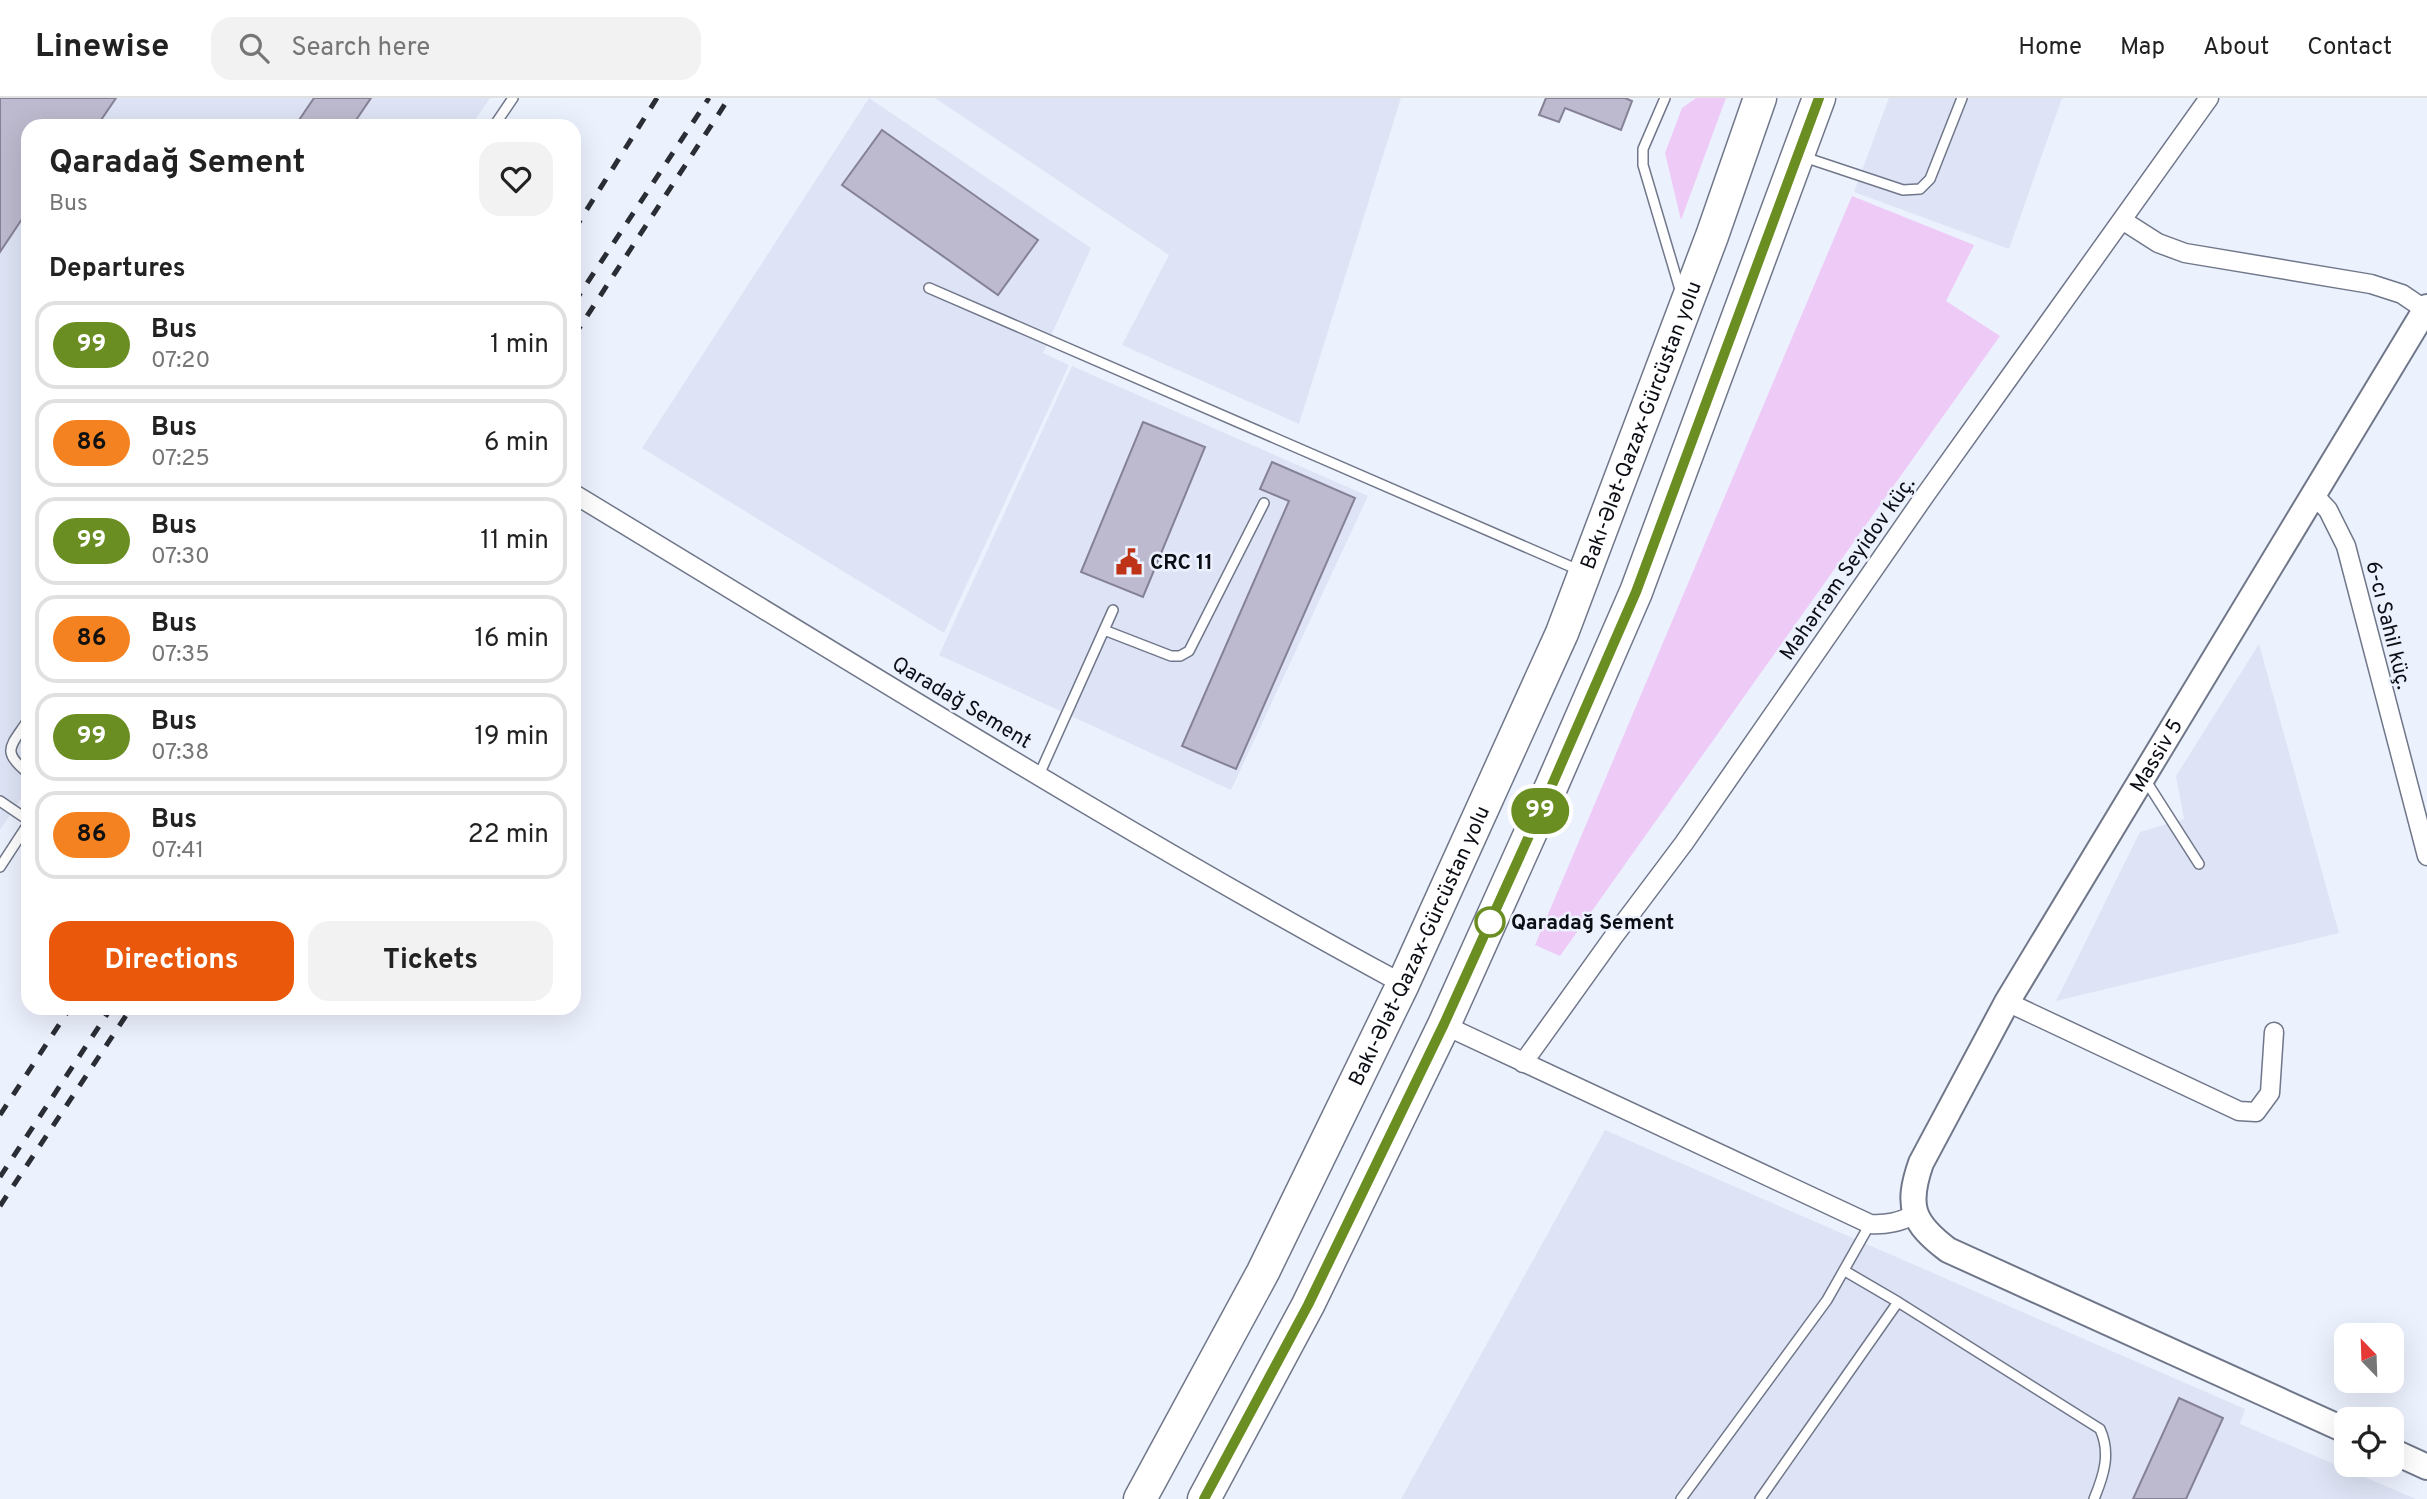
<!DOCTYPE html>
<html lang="en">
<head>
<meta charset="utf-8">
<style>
  :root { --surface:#fff; --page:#f2f2f2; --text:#222; --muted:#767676; --line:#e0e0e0; --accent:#ea580c }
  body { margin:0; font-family:Overpass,sans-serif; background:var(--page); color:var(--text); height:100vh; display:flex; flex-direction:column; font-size:26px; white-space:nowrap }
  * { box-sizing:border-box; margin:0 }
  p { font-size:23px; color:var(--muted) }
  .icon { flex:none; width:38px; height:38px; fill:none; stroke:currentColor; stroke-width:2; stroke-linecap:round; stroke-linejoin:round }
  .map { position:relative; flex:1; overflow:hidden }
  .details { position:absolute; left:21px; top:21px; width:560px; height:896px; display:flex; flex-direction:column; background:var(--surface); border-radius:21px; box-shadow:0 7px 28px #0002 }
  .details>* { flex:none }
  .badge { padding:0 14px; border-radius:23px; font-size:24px; line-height:46px }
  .needle { width:46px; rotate:337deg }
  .fabs { position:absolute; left:2334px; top:1225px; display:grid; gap:14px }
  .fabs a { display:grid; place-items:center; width:70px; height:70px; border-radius:14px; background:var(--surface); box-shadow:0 7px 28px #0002; font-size:35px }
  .map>.badge { position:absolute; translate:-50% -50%; box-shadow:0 0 0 4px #fff }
  h2 { padding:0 28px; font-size:26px; line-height:63px }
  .round { display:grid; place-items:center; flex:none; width:74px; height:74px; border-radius:21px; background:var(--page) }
  .overview { display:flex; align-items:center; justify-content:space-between; height:119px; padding:0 28px }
  h1 { font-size:33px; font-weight:700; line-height:52px }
  .cta { display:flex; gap:14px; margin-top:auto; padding:14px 28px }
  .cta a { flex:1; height:80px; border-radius:21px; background:var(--accent); color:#fff; font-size:28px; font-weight:700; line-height:80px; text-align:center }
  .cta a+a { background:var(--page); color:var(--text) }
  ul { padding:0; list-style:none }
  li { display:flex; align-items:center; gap:21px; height:88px; margin:0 14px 10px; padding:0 14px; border:4px solid var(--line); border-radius:21px }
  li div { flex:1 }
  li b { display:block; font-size:26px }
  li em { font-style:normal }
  li .badge { min-width:77px; font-weight:700; text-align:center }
  header { display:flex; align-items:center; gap:42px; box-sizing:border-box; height:98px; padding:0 35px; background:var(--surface); border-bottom:2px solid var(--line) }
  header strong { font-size:33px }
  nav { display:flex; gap:38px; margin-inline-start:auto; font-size:24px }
  .search { width:490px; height:63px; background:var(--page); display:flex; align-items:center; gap:18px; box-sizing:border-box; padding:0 24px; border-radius:21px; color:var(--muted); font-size:26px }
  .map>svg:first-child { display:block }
  .built { fill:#dee4f5 }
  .green { fill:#eecbf7 }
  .building { fill:#bdb9ce; stroke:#858196; stroke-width:2 }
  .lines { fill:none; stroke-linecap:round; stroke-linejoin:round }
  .lane-casing { stroke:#70778a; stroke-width:12 }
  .street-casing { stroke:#70778a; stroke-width:21 }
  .secondary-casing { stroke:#70778a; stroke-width:28 }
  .highway-casing { stroke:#70778a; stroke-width:35 }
  .lane { stroke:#fff; stroke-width:9 }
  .street { stroke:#fff; stroke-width:18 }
  .secondary { stroke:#fff; stroke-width:24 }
  .highway { stroke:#fff; stroke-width:32 }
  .rail { stroke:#2b2d35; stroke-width:5; stroke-dasharray:12 12; stroke-linecap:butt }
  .line-casing { stroke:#fff; stroke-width:16 }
  .line { stroke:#6b8e23; stroke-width:10 }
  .stop-dot { fill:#fff; stroke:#6b8e23; stroke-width:3.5 }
  .labels { text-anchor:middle; stroke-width:5; stroke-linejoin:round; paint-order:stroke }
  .street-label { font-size:21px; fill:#0c0e15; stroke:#ecf1fe }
  .poi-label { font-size:21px; font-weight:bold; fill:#0c0e15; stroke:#ecf1fe; text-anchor:start }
  .stop-label { font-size:21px; font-weight:bold; fill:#0c0e15; stroke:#ecf1fe; text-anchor:start }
</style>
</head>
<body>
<header>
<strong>Linewise</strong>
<div class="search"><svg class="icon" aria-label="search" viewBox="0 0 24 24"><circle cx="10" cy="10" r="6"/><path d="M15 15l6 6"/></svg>Search here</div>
<nav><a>Home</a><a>Map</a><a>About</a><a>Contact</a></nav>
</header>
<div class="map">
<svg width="2427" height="1401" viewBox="0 0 2427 1401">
  <rect width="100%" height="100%" fill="#ecf1fe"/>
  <path class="built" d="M0 0H490L471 28H28V690L0 732Z
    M869 0 1091 150 1043 255 1069 267 944 535 642 350Z
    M935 0H1401L1299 326 1122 247 1169 157Z
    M1889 0H2062L2009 151 1854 94Z
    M1072 268 1368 398 1231 692 939 557Z
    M2259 546 2339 835 2056 903 2140 734 2184 721 2176 678Z
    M1605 1032 2245 1311 2240 1326 2416 1401H1401Z"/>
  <path class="green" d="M1696 0H1726L1681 122 1665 55 1682 10Z
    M1852 98 1974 147 1946 203 2000 238 1560 858 1535 847Z"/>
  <path class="building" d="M0 0H116L97 28H28V112L0 154Z
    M314 0H371L352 28H295Z
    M1546 0H1625L1632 3 1621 32 1565 10 1559 24 1539 17Z
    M882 32 1038 142 998 197 842 87Z
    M1143 324 1205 349 1143 499 1081 474Z
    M1272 364 1355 400 1236 671 1182 648 1289 403 1260 391Z
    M2179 1300 2223 1320 2186 1401H2133Z"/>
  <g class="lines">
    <g class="lane-casing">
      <path id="lane" d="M1665 0 1643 51V67L1681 195
        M494 28 513 0
        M1804 59 1903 92 1920 91 1930 81 1962 0
        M929 190 1581 473
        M1104 532 1171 558H1180L1189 553 1264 405
        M28 622C11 648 0 653 28 675
        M1039 677 1113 512
        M2146 683 2199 766
        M0 703 28 722
        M0 769 28 726
        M1898 1204 2100 1331C2111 1355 2104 1377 2094 1401
        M1681 1401 1827 1202 1870 1126
        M1760 1401 1898 1204 1845 1173"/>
    </g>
    <g class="street-casing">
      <path id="street" d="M2122 122 2158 145 2185 155 2371 186 2402 196 2427 213
        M574 396C849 562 1121 734 1403 886
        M2314 397 2328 412 2346 448 2427 758
        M2007 904 2239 1013 2256 1014 2270 995 2274 934
        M1444 927 1870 1126C1887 1127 1899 1124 1914 1117
        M1523 965 1614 838 1684 745 1926 396 2209 0"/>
    </g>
    <g class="secondary-casing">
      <g id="secondary">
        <path id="s1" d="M2347 1333 1948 1152C1912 1125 1906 1108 1921 1065L2007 904 2427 209"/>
        <path d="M2392 1353 2427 1369"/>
      </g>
    </g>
    <g class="highway-casing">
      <g id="highway">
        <path id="s2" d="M1140 1401 1263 1174 1403 886 1562 535 1712 138 1760 0"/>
        <path d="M1204 1401 1308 1207 1444 927 1552 687 1636 494 1819 0"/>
      </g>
    </g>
    <use href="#lane" class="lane"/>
    <use href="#street" class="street"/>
    <use href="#secondary" class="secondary"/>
    <use href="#highway" class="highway"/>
    <path class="rail" d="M574 132 657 0
      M574 205 709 0
      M574 238 729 0
      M0 1017 70 910
      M0 1079 111 910
      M0 1108 131 910"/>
  </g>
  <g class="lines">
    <g class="line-casing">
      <path id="line" d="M1204 1401 1308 1207 1444 926 1552 687 1636 494 1819 0"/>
    </g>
    <use href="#line" class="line"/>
  </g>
  <defs>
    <g id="civic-bare" transform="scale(2.1)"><path d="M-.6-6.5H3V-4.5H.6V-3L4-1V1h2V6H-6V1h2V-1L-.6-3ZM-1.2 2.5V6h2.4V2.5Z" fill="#be3317" stroke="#ecf1fe" stroke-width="2.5" paint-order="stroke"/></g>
  </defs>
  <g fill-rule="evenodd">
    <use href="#civic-bare" x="1129" y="464"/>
  </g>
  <circle class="stop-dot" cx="1490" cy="824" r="14"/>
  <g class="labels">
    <g class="street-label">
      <text dy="7" stroke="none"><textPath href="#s2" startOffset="1186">Bakı-Ələt-Qazax-Gürcüstan yolu</textPath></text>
      <text transform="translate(1847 470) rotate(-55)" y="7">Məhərrəm Seyidov küç.</text>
      <text transform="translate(2389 527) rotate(76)" y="7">6-cı Sahil küç.</text>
      <text transform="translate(962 604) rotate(31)" y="7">Qaradağ Sement</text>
      <text dy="7" stroke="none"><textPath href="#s1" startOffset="1010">Massiv 5</textPath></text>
      <text dy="7" stroke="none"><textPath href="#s2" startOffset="620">Bakı-Ələt-Qazax-Gürcüstan yolu</textPath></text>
    </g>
    <g class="poi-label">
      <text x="1150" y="471">CRC 11</text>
    </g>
    <g class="stop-label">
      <text x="1511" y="831">Qaradağ Sement</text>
    </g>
  </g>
</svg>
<div class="fabs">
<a><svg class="needle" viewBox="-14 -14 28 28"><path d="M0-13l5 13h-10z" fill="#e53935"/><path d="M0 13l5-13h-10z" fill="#767676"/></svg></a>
<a><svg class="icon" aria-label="locate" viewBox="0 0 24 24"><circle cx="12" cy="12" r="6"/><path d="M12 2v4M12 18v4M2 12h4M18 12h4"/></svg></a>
</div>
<b class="badge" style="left:1540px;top:713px;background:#6b8e23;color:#fff">99</b>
<section class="details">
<div class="overview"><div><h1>Qaradağ Sement</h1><p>Bus</p></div><a class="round"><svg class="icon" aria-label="heart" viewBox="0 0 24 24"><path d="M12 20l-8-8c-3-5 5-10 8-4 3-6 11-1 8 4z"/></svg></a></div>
<h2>Departures</h2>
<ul>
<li><span class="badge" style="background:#6b8e23;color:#fff">99</span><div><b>Bus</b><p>07:20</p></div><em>1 min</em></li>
<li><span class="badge" style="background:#f58220;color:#111">86</span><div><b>Bus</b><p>07:25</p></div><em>6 min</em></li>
<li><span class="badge" style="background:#6b8e23;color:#fff">99</span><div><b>Bus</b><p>07:30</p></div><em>11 min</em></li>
<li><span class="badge" style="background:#f58220;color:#111">86</span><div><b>Bus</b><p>07:35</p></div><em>16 min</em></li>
<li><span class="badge" style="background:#6b8e23;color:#fff">99</span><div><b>Bus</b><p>07:38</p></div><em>19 min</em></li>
<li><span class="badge" style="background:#f58220;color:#111">86</span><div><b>Bus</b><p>07:41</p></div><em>22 min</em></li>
</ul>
<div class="cta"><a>Directions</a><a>Tickets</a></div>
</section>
</div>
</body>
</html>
